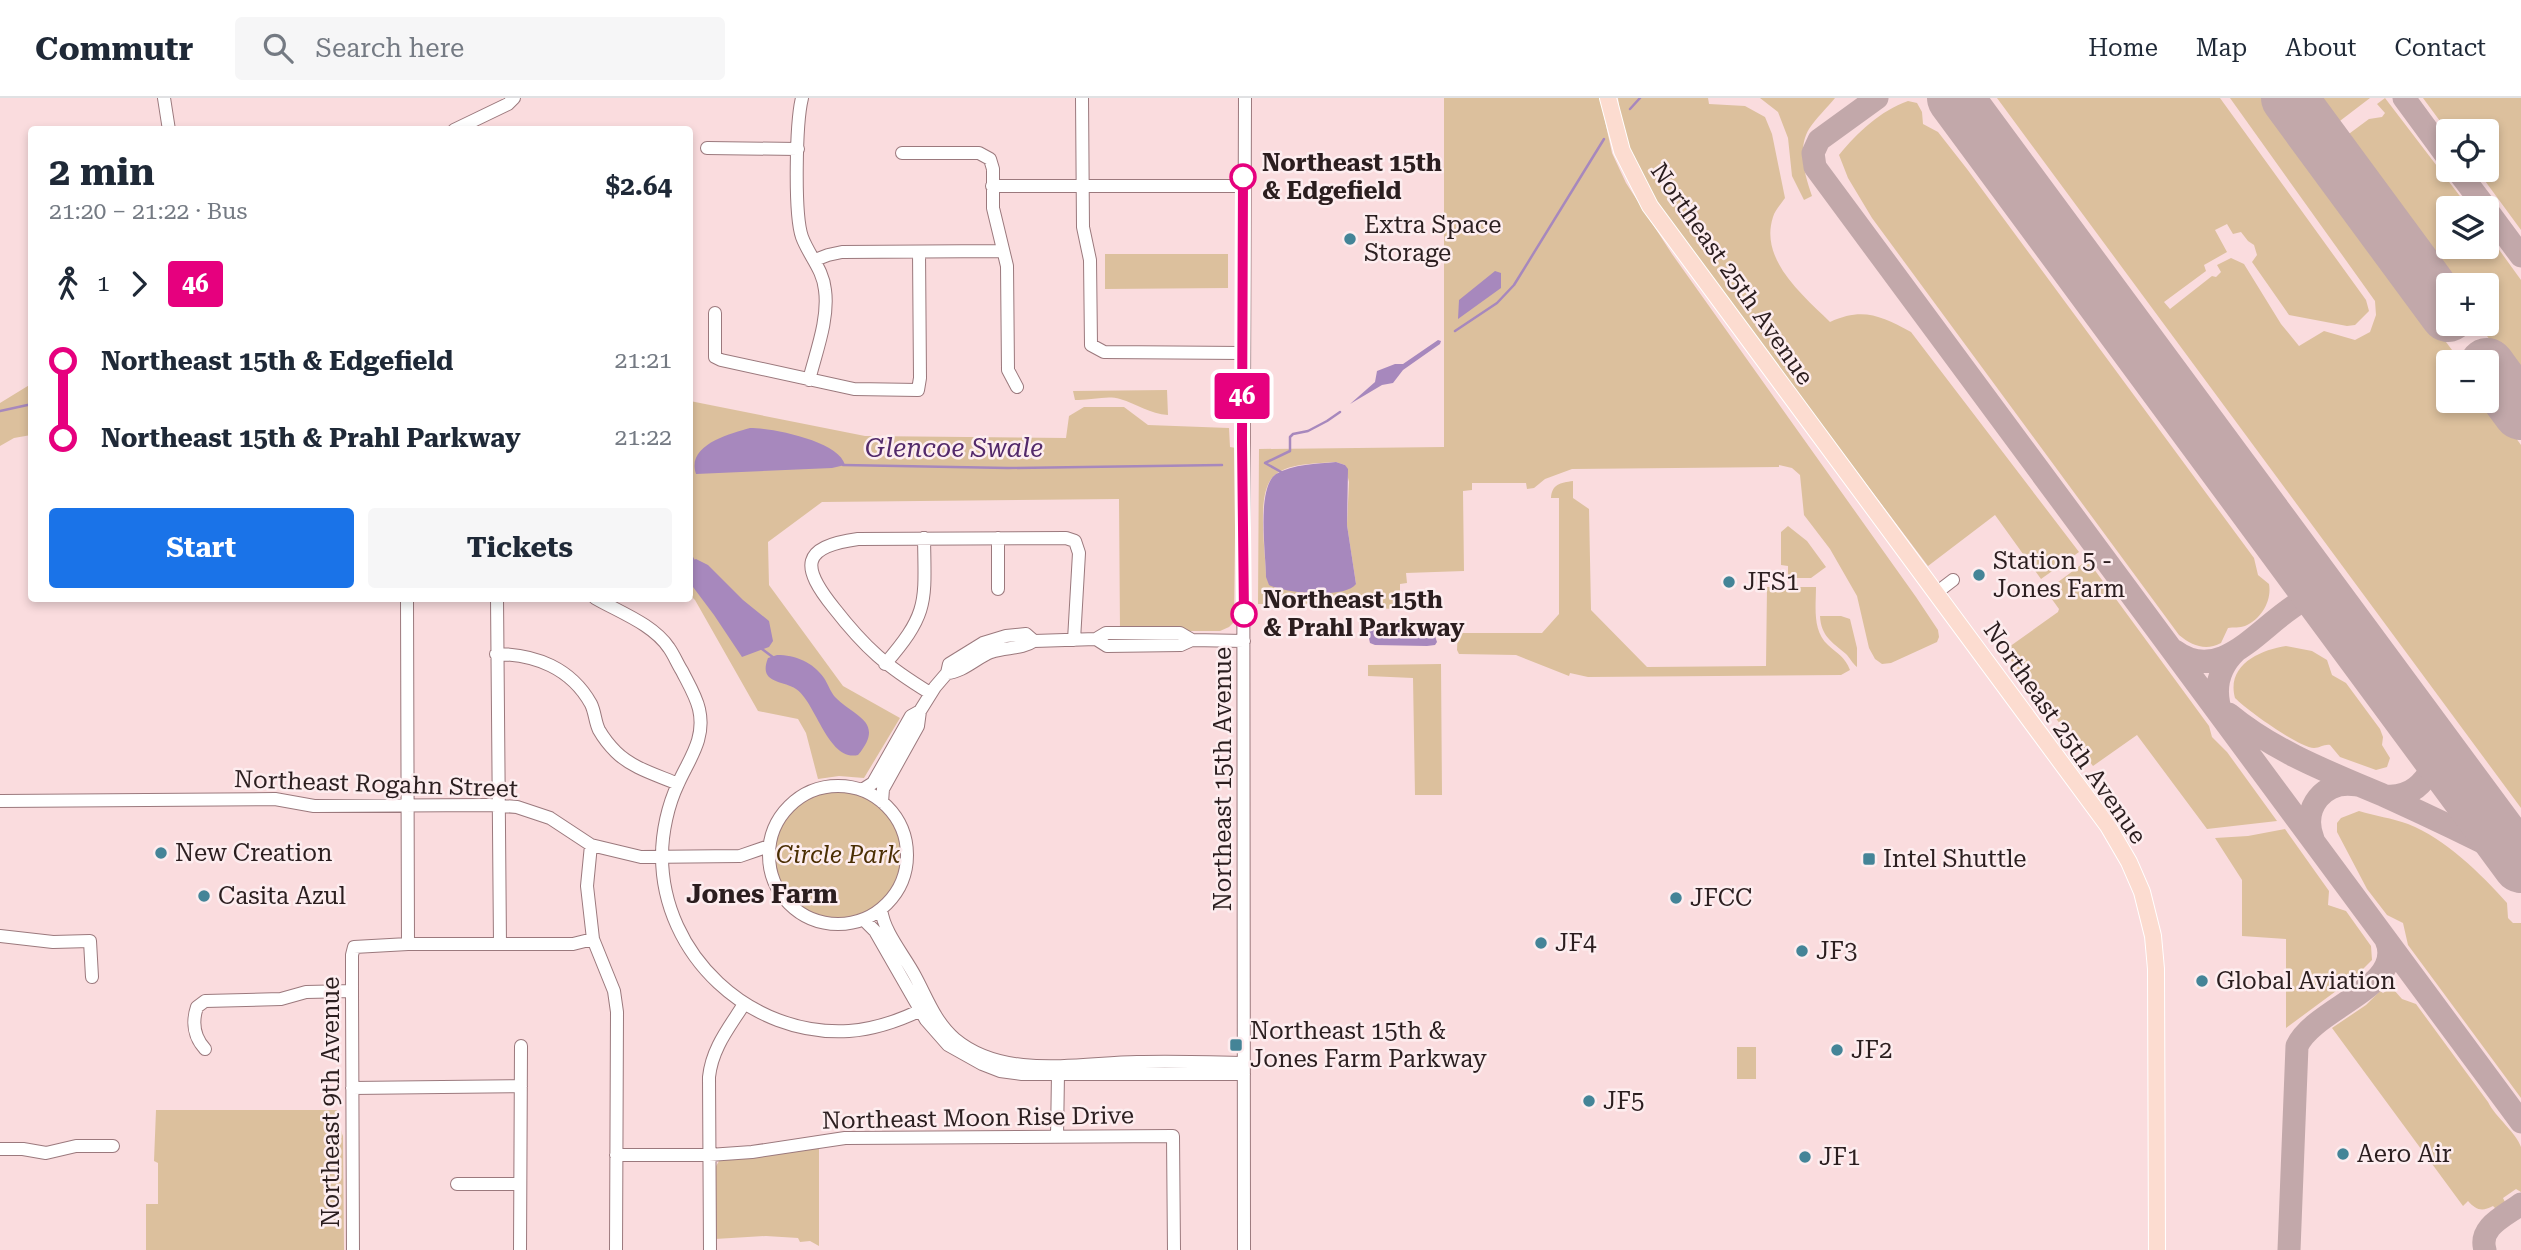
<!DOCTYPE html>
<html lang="en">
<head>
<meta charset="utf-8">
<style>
  :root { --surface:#fff; --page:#f6f6f7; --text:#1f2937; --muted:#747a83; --line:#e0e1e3; --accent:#1a73e8 }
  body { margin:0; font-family:"Roboto Serif",serif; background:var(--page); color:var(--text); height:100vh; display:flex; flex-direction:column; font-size:26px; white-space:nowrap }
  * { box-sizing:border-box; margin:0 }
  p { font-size:23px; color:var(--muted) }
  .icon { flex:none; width:38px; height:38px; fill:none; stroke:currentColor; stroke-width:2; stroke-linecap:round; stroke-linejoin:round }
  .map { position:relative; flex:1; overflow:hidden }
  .sheet { position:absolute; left:28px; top:28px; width:665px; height:476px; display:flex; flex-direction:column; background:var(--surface); border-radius:7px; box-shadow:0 4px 10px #0003 }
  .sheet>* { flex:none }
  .badge { padding:0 14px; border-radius:5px; font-size:24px; line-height:46px }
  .fabs { position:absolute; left:2436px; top:21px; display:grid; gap:14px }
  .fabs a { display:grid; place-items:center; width:63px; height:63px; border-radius:7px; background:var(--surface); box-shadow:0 4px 10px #0003; font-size:35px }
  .map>.badge { position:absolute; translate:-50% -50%; box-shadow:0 0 0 4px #fff }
  .legs { display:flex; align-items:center; gap:10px; height:77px; padding:0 21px; font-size:23px }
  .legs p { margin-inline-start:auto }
  .head { display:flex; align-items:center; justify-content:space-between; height:119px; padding:0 21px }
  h1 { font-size:38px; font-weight:700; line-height:52px }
  .primary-button { display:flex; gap:14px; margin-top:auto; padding:14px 21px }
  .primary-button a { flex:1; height:80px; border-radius:7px; background:var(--accent); color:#fff; font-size:28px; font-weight:700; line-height:80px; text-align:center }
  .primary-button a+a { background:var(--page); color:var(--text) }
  ul { padding:0 21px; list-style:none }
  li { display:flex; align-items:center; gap:24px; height:77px; font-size:26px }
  li i { display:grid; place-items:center; width:10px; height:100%; margin:0 9px; background:currentColor }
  li i::after { content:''; width:18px; height:18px; margin:-9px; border:5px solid; border-radius:50%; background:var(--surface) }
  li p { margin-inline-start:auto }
  li:first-child i { background:linear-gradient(#0000 50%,currentColor 0) }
  li:last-child i { background:linear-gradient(currentColor 50%,#0000 0) }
  header { display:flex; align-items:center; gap:42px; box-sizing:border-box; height:98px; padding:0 35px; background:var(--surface); border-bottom:2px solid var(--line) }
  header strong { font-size:33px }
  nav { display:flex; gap:38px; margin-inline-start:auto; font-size:24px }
  .search { width:490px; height:63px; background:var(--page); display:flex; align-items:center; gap:18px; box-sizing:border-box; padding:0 24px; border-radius:7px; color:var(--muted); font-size:26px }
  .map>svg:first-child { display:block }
  .green { fill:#dcc09d; fill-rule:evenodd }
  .water { fill:#a788bd }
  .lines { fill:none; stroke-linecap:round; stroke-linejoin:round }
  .stream { stroke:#a788bd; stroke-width:2.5 }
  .taxiway { stroke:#c2a8aa; stroke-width:23 }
  .runway { stroke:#c2a8aa; stroke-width:56 }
  .minor-casing { stroke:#9b797d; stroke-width:14 }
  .major-casing { stroke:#fff; stroke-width:18 }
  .minor { stroke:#fff; stroke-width:12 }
  .major { stroke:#fcdcd0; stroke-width:16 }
  .line-1-casing { stroke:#fff; stroke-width:16 }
  .line-1 { stroke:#e6007e; stroke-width:10 }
  .stop-1-dot { fill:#fff; stroke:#e6007e; stroke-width:3.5 }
  .poi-dot { fill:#448497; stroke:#fdedef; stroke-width:2.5 }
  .labels { text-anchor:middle; stroke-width:5; stroke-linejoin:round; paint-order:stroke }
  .stop-label { font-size:24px; font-weight:bold; fill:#2b1e1f; stroke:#fdedef; text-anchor:start }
  .poi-label { font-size:24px; fill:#2b1e1f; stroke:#fdedef; text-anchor:start }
  .street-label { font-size:24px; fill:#2b1e1f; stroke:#fdedef }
  .park-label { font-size:24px; font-style:italic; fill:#4b2f03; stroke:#fdedef }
  .water-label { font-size:26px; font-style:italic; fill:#52296a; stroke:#fdedef }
  .neighbourhood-label { font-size:26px; font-weight:bold; fill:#2b1e1f; stroke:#fdedef }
</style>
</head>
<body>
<header>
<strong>Commutr</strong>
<div class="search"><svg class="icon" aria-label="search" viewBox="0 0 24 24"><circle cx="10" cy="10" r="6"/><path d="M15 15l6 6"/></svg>Search here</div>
<nav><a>Home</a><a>Map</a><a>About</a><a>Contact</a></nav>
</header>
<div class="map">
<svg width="2521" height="1152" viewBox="0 0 2521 1152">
  <rect width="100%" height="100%" fill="#fadcde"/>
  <path class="green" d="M1444 0H1600L1612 55 1626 85 1672 156 1916 499 1938 532 1939 539 1937 544 1891 565 1882 566 1875 561 1869 550 1857 498 1830 451 1804 417 1800 377 1792 370 1779 367V369L1572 371 1545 381 1534 390 1527 391 1526 385H1472V392L1463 393 1464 473 1406 475 1407 485 1400 486V506L1406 507 1402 512 1371 509 1365 511 1363 505 1258 506 1259 351 1444 349ZM1336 364 1345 367 1349 384 1347 427 1356 486 1266 479C1266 455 1256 399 1272 380 1286 364 1317 366 1336 364Z
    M1618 0H1708L1709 6 1745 8 1765 19 1772 36 1785 100C1781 106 1775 112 1773 119 1759 162 1803 197 1830 224 1863 209 1881 218 1911 234L2079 454 2041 481 1995 417 1928 468 1664 117C1640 78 1623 46 1618 0Z
    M1760 0H1835C1827 10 1816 20 1809 31 1797 51 1805 78 1812 98L1804 102 1792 78 1788 40 1778 14Z
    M1997 0H2220L2366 202 2369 213 2355 227 2347 228 2289 217 2252 164 2257 157 2254 147 2248 143 2241 134 2233 136 2227 126 2215 132 2227 154 2204 167 2206 173 2164 204 2170 211 2212 178 2216 179 2221 174 2217 167 2231 160 2244 166 2281 226 2299 248 2324 233 2355 242 2370 234 2376 217 2375 203 2230 0H2265L2440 236 2461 264H2448V303H2487V300L2521 347V710Z
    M2311 0H2370L2332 29Z
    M2385 0 2469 110H2448V149H2487V135L2521 182V283L2478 226H2487V187H2449L2342 41 2369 21 2382 19 2385 15 2377 6Z
    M2423 0H2521V132L2477 72H2487V33L2448 34Z
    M1908 3 1917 5 1922 14 1923 26 1938 34 1967 71 2254 460 2258 477 2269 486C2272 502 2262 521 2245 528 2240 530 2233 529 2228 530L2221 545C2206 553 2192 548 2179 537L1872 120 1848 80 1839 57C1858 34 1880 13 1908 3Z
    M1105 156H1228V190L1105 191Z
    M31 286V337L14 340 0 348V305Z
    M1167 292 1168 317C1150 316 1137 306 1120 301 1106 297 1090 303 1075 302L1073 293Z
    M690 303 865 338 1066 340 1069 318 1084 309H1124L1148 327 1229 330 1230 349 1236 350 1234 524 1229 529 1220 533H1120L1119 401 822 404 768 444 769 487 843 588 900 620 864 680 839 678 818 681 806 635 798 621 758 613 695 502 690 497Z
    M1573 383V400L1589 411 1591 512 1647 569 1766 568 1767 489H1816C1816 508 1812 533 1828 547 1838 556 1845 559 1850 572L1841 577 1588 579 1570 575 1569 578 1516 557 1459 556 1457 552 1458 529H1461V535H1542L1559 516V400H1551C1552 386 1560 385 1573 383Z
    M1788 428 1807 443 1826 469 1811 480H1788V468L1781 467V434Z
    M2085 464 2091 467 2209 628 2212 639 2227 654 2277 723 2207 731 2137 637 2093 668 2019 573 2008 558 2009 549 2058 514 2059 511 2046 493Z
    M1820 518H1841L1850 521 1857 550V569C1852 565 1850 560 1846 556 1832 544 1821 538 1820 518Z
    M2286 548 2312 553 2327 562 2332 577 2346 585 2380 631 2383 639 2382 647 2390 660 2387 669 2376 672 2340 659 2330 647C2324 646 2320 650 2314 650 2298 649 2247 612 2235 600 2226 567 2260 552 2286 548Z
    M1441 566 1442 697H1415L1413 580 1368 578V567Z
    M773 757a65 65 0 1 1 130 0a65 65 0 1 1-130 0Z
    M2359 713C2375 718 2392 720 2408 726 2446 741 2480 775 2507 805L2508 820 2513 825H2521V1000L2408 847 2403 825 2387 817 2367 791 2337 734V725L2341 720Z
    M2285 731 2329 793 2328 807 2346 813 2371 848 2372 862 2355 879 2286 930V841L2242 838V782L2215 740 2248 738Z
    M2388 892H2394L2402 901 2416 906 2488 1004C2496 1020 2516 1034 2521 1049 2521 1062 2521 1081 2521 1094L2516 1091 2503 1100 2506 1106 2497 1112 2493 1108C2482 1114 2476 1112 2468 1103L2463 1108 2332 930 2366 907 2380 893 2383 895Z
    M1737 949H1756V981H1737Z
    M156 1012H337L340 1031 343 1038 344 1152H146V1106H158V1065L154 1063Z
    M819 1048V1148L810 1143 800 1144 798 1140 766 1138 715 1141V1070L719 1063Z"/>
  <path class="water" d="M1495 173 1501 175V190L1458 221 1459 202Z
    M1438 242 1441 243 1440 246 1403 272 1393 285 1382 287 1350 306 1375 284 1377 273 1395 266H1403Z
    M750 330C772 330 839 343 845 367L832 370 696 376C686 347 729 336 750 330Z
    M1336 364 1345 367 1348 371 1347 427 1356 486C1346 501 1284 495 1269 487L1266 479C1266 456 1256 390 1276 376 1293 366 1317 366 1336 364Z
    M696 461 708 467 743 502 769 523 773 543 769 549 742 559 714 517 690 485V464Z
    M1377 529 1434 535 1437 544 1435 547 1427 548 1375 547 1370 545 1368 536 1371 530Z
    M777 557C795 557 813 564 824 580 828 586 830 593 835 599 854 619 886 623 858 657 828 664 816 604 796 591 782 582 758 586 768 560Z"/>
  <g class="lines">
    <path class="stream" d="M1630 11 1640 0
      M1455 233 1497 205 1514 187 1604 41
      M0 313 32 306
      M843 367 1008 370 1222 367
      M1283 375 1265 365 1290 353V339L1293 336 1308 333 1327 323 1340 314
      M690 456 694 463
      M762 551 774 560"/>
    <path class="taxiway" d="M1877 0 1819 42 1813 55 1815 69 2521 1024
      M2404 0 2448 60
      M2457 72 2486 110
      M2487 112 2521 158
      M2175 553C2223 589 2264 522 2304 502H2316L2330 508
      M2229 616C2275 654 2331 675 2385 698 2429 718 2473 739 2516 761
      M2222 617C2213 593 2218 570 2236 553
      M2385 698C2415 701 2426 680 2441 659
      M2313 741C2301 710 2324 681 2357 687
      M2289 1152 2297 948C2314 910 2407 888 2386 842
      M2485 1152C2478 1129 2505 1118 2521 1106"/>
    <path class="runway" d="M1955 0 2521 767
      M2289 0 2448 216
      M2487 268 2521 314"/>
    <g class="minor-casing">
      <path id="minor" d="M164 0 169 32
        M802 0C796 24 794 116 802 139 809 158 823 171 825 192 829 221 816 254 809 282
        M1082 0 1083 129 1090 162 1091 247 1104 254 1243 255
        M454 32 508 6 514 0
        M707 50 798 51
        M902 55H979L990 61 993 71V110L1007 168 1008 272 1017 289
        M992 88H1243
        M815 162 828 157 842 154 1002 153
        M715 215V259L721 262 854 291 918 292 920 280 919 154
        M998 491V440
        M1936 495 1953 482
        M407 500 408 846
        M497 500 500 846
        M595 500C619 514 653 526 669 550 674 557 677 565 682 573 688 585 696 598 699 611 706 641 689 661 678 686 668 707 662 734 662 758 662 857 750 939 849 933 877 931 904 921 929 908
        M1096 541 1107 548 1181 547 1192 542 1244 543
        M496 556C535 556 571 570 591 606 595 614 595 624 599 632 603 639 610 648 616 654 632 670 657 677 678 686
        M885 566C929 515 925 505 924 440
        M947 575C963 574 976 560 991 554 1006 549 1022 551 1034 543L1096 541 1106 535H1180L1192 542
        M930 595C886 568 866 551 834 510 801 469 800 449 858 441L1066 440 1075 443 1079 455 1074 542
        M769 757a69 69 0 1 1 138 0a69 69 0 1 1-138 0Z
        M862 692 873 685 911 618 920 613
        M0 703 275 701 314 708 489 707 517 709 550 720 591 747 641 759 740 758 769 748
        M882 704 883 691 918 628 920 613 935 589 947 575 949 566 983 545 1006 538 1026 536 1034 543
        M591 747 587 788 593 841 614 893 617 914 616 1152
        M881 811C884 835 904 857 915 878 927 900 935 924 955 941 1004 982 1079 965 1137 964 1173 963 1208 964 1244 965
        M864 822 875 833 926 922 948 947 982 966 1000 973 1022 976H1244
        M0 838 53 844 90 843 92 879
        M205 951C194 939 192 924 197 909L205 903 281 901 306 894 352 893
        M352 990 521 988
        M1057 1039 1058 976
        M0 1051H23L46 1055 76 1048H113
        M616 1057H709L752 1054 845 1040 1173 1038 1174 1152
        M457 1086H520
        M353 1152 352 893V857L354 849 408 846H573L593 841
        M520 1152 521 948
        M710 1152 709 979C712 950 729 930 744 906
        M1244 1152C1244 768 1242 384 1245 0"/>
    </g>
    <g class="major-casing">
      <path id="major" d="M1608 0 1622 53 1650 108 2108 728 2129 764 2142 794 2153 838 2156 871 2157 1152"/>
    </g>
    <use href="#minor" class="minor"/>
    <use href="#major" class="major"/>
  </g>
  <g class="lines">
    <g class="line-1-casing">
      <path id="line-1" d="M1243 79 1242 344 1244 516"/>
    </g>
    <use href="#line-1" class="line-1"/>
  </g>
  <g class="stop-1-dot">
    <circle cx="1243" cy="79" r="12"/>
    <circle cx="1244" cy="516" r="12"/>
  </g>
  <g class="poi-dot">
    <circle cx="1350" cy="141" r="7"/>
    <circle cx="1979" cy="477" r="7"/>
    <circle cx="1729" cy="484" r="7"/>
    <circle cx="161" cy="755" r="7"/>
    <rect x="1862" y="754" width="14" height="14" rx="3.5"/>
    <circle cx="204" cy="798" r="7"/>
    <circle cx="1676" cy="800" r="7"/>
    <circle cx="1541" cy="845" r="7"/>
    <circle cx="1802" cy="853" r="7"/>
    <circle cx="2202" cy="883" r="7"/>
    <rect x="1229" y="940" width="14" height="14" rx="3.5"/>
    <circle cx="1837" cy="952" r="7"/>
    <circle cx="1589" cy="1003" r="7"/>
    <circle cx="2343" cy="1056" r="7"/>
    <circle cx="1805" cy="1059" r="7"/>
  </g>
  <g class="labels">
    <g class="stop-label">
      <text x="1262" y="73">Northeast 15th<tspan x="1262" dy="28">&amp; Edgefield</tspan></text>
      <text x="1263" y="510">Northeast 15th<tspan x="1263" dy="28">&amp; Prahl Parkway</tspan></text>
    </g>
    <g class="poi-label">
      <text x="1364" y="135">Extra Space<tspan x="1364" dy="28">Storage</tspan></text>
      <text x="1993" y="471">Station 5 -<tspan x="1993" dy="28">Jones Farm</tspan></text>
      <text x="1743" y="492">JFS1</text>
      <text x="175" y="763">New Creation</text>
      <text x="1883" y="769">Intel Shuttle</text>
      <text x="218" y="806">Casita Azul</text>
      <text x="1690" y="808">JFCC</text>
      <text x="1555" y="853">JF4</text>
      <text x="1816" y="861">JF3</text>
      <text x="2216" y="891">Global Aviation</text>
      <text x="1250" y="941">Northeast 15th &amp;<tspan x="1250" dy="28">Jones Farm Parkway</tspan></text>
      <text x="1851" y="960">JF2</text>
      <text x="1603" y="1011">JF5</text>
      <text x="2357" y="1064">Aero Air</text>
      <text x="1819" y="1067">JF1</text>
    </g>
    <g class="street-label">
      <text transform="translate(1732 176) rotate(55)" y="8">Northeast 25th Avenue</text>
      <text transform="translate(2065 635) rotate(55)" y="8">Northeast 25th Avenue</text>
      <text transform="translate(1223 681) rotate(-90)" y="8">Northeast 15th Avenue</text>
      <text transform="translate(376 686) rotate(2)" y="8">Northeast Rogahn Street</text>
      <text transform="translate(331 1004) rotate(-90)" y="8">Northeast 9th Avenue</text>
      <text transform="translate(978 1020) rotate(-1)" y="8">Northeast Moon Rise Drive</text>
    </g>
    <g class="park-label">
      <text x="838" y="765">Circle Park</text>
    </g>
    <g class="water-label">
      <text x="954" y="359">Glencoe Swale</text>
    </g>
    <g class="neighbourhood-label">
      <text x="762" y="805">Jones Farm</text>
    </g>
  </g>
</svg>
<div class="fabs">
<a><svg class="icon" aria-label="locate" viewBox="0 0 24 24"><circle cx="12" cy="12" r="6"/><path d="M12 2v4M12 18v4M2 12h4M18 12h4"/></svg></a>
<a><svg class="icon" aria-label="layers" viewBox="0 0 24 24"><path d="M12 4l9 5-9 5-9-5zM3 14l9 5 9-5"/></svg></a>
<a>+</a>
<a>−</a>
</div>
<b class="badge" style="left:1242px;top:298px;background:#e6007e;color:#fff">46</b>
<section class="sheet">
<div class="head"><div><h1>2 min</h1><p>21:20 – 21:22 · Bus</p></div><b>$2.64</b></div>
<div class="legs"><svg class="icon" aria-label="walk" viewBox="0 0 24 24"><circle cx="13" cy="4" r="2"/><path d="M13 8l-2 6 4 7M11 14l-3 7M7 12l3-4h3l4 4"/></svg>1<svg class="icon" aria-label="forward" viewBox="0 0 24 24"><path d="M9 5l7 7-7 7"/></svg><b class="badge" style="background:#e6007e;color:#fff">46</b></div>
<ul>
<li><i style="color:#e6007e"></i><b>Northeast 15th &amp; Edgefield</b><p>21:21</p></li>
<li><i style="color:#e6007e"></i><b>Northeast 15th &amp; Prahl Parkway</b><p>21:22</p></li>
</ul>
<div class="primary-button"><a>Start</a><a>Tickets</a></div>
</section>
</div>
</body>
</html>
